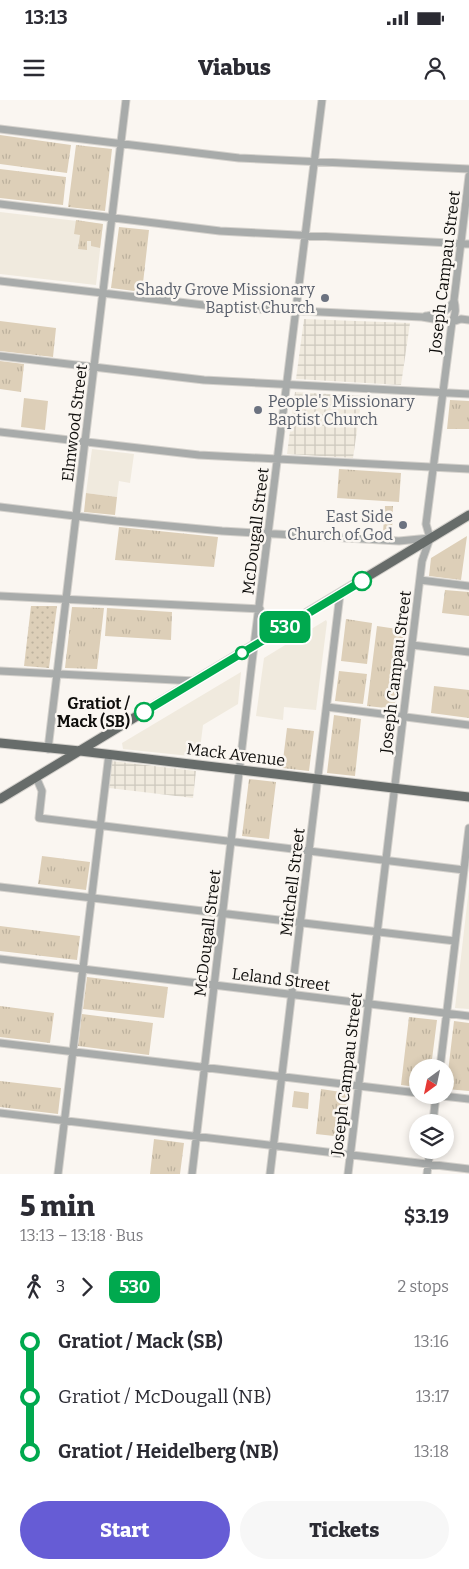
<!DOCTYPE html>
<html lang="en">
<head>
<meta charset="utf-8">
<style>
  :root { --surface:#fff; --page:#f7f7f7; --text:#2b2b33; --muted:#7c7c81; --accent:#665cd5 }
  body { margin:0; font-family:Bitter,serif; background:var(--page); color:var(--text); height:100vh; display:flex; flex-direction:column; font-size:19px; white-space:nowrap }
  * { box-sizing:border-box; margin:0 }
  p { font-size:16px; color:var(--muted) }
  .icon { flex:none; width:28px; height:28px; fill:none; stroke:currentColor; stroke-width:2; stroke-linecap:round; stroke-linejoin:round }
  .map { position:relative; height:1074px; overflow:hidden }
  .panel { display:flex; flex-direction:column; background:var(--surface); flex:1 }
  .panel>* { flex:none }
  .badge { padding:0 10px; border-radius:8px; font-size:18px; line-height:32px }
  .needle { width:32px; rotate:213deg }
  .controls { position:absolute; left:409px; top:959px; display:grid; gap:10px }
  .controls a { display:grid; place-items:center; width:45px; height:45px; border-radius:50%; background:var(--surface); box-shadow:0 2px 8px #0003; font-size:25px }
  .map>.badge { position:absolute; translate:-50% -50%; box-shadow:0 0 0 2px #fff }
  .legs { display:flex; align-items:center; gap:8px; height:55px; padding:0 20px; font-size:16px }
  .legs p { margin-inline-start:auto }
  .overview { display:flex; align-items:center; justify-content:space-between; height:85px; padding:0 20px }
  h1 { font-size:28px; font-weight:800; line-height:38px }
  .primary-button { display:flex; gap:10px; margin-top:auto; padding:10px 20px }
  .primary-button a { flex:1; height:58px; border-radius:30px; background:var(--accent); color:#fff; font-size:20px; font-weight:800; line-height:58px; text-align:center }
  .primary-button a+a { background:var(--page); color:var(--text) }
  ul { padding:0 20px; list-style:none }
  li { display:flex; align-items:center; gap:18px; height:55px; font-size:19px }
  li i { display:grid; place-items:center; width:8px; height:100%; margin:0 6px; background:currentColor }
  li i::after { content:''; width:12px; height:12px; margin:-6px; border:4px solid; border-radius:50%; background:var(--surface) }
  li p { margin-inline-start:auto }
  li:first-child i { background:linear-gradient(#0000 50%,currentColor 0) }
  li:last-child i { background:linear-gradient(currentColor 50%,#0000 0) }
  .status { display:flex; justify-content:space-between; align-items:center; height:35px; padding:0 25px; background:var(--surface); direction:ltr }
  .status svg { height:14px; fill:currentColor }
  header { display:flex; justify-content:space-between; align-items:center; height:65px; padding:0 20px; background:var(--surface); font-size:22px; font-weight:800 }
  .map>svg:first-child { display:block }
  .built { fill:#f0eade }
  .industrial { fill:url(#industrial-grid) }
  .grass { fill:url(#grass-tufts) }
  .park { fill:#ddcfb8 }
  .garden { fill:url(#garden-dots) }
  .lines { fill:none; stroke-linecap:round; stroke-linejoin:round }
  .minor-casing { stroke:#d4d1cc; stroke-width:9 }
  .major-casing { stroke:#d4d1cc; stroke-width:11 }
  .minor { stroke:#a8abaa; stroke-width:7 }
  .major { stroke:#676c6a; stroke-width:9 }
  .line-1-casing { stroke:#fff; stroke-width:11 }
  .line-1 { stroke:#00a94e; stroke-width:8 }
  .worship-dot { fill:#6b7280; stroke:#faf6f1; stroke-width:2 }
  .stop-1-dot { fill:#fff; stroke:#00a94e; stroke-width:2.5 }
  .labels { text-anchor:middle; stroke-width:5; stroke-linejoin:round; paint-order:stroke }
  .street-label { font-size:16px; fill:#0e0d0b; stroke:#faf6f1 }
  .worship-label { font-size:16px; fill:#5b616d; stroke:#faf6f1; text-anchor:end }
  .stop-label { font-size:16px; font-weight:bold; fill:#0e0d0b; stroke:#faf6f1; text-anchor:end }
</style>
</head>
<body>
<div class="status"><b>13:13</b><svg viewBox="0 0 49 12"><path d="M0 12V9h3v3zM5 12V6h3v6zM10 12V3h3v9zM15 12V0h3v12zM26 1h20v11H26zM47 4h2v5h-2z"/></svg></div>
<header><svg class="icon" aria-label="menu" viewBox="0 0 24 24"><path d="M4 6h16M4 12h16M4 18h16"/></svg>Viabus<svg class="icon" aria-label="person" viewBox="0 0 24 24"><circle cx="12" cy="8" r="4"/><path d="M4 21q1-7 8-7t8 7"/></svg></header>
<div class="map">
<svg width="469" height="1074" viewBox="0 0 469 1074">
  <defs>
    <pattern id="industrial-grid" width="8" height="8" patternUnits="userSpaceOnUse" patternTransform="scale(1.25)"><rect width="8" height="8" fill="#f0eade"/><path d="M0 4h8M4 0v8" fill="none" stroke="#cdc8bd"/></pattern>
    <pattern id="grass-tufts" width="24" height="20" patternUnits="userSpaceOnUse" patternTransform="scale(1.25)"><rect width="24" height="20" fill="#ddcfb8"/><path d="M3 7l-1-3M5 7V3M7 7l1-3M15 17l-1-3M17 17v-4M19 17l1-3" fill="none" stroke="#bcb19d"/></pattern>
    <pattern id="garden-dots" width="8" height="8" patternUnits="userSpaceOnUse" patternTransform="scale(1.25)"><rect width="8" height="8" fill="#ddcfb8"/><path d="M2 2h.1M6 6h.1" fill="none" stroke="#bcb19d" stroke-width="1.8" stroke-linecap="round"/></pattern>
  </defs>
  <rect width="100%" height="100%" fill="#faf6f1"/>
  <path class="built" d="M0 112 103 124 96 185 0 174Z
    M92 349 134 354 130 383 119 381 117 397 86 393Z
    M326 520 327 522 316 610 284 607 283 620 256 616 264 558Z
    M241 572 238 604 203 625 199 657 123 649 122 643Z
    M469 788V909L455 908Z"/>
  <path class="industrial" d="M304 219 410 223 401 285 296 279Z
    M295 292 362 296 353 358 287 354Z
    M112 661 196 671 193 698 109 688Z"/>
  <path class="grass" d="M0 35 71 45 67 73 0 64Z
    M76 45 112 49 105 111 68 107Z
    M0 69 66 77 63 105 0 98Z
    M76 120 103 124 100 148 91 146V141H87V150L78 149 80 135 74 134Z
    M119 127 149 130 142 192 111 188Z
    M0 221 56 228 53 257 0 251Z
    M0 261 24 264 21 292 0 289Z
    M450 300 469 301V329H447Z
    M339 369 401 373 399 402 337 398Z
    M86 393 117 397 115 415 84 412Z
    M385 406H393L392 434H381V432H383Z
    M119 427 218 437 214 467 115 460Z
    M467 436 461 480 429 476 431 458Z
    M445 490 469 492V516L442 513Z
    M72 507 104 508 97 569 65 568Z
    M107 508 172 512 171 540 105 536Z
    M346 519 372 523 367 564 341 561Z
    M377 526 404 530 395 609 367 606Z
    M339 571 367 574 363 604 335 601Z
    M434 586 469 590V618L431 613Z
    M334 615 361 619 355 676 327 673Z
    M287 628 314 631 309 671 282 668Z
    M249 679 276 682 269 739 242 736Z
    M42 756 90 762 86 790 38 784Z
    M0 826 80 836 77 860 0 851Z
    M87 877 168 887 164 918 83 909Z
    M0 906 54 913 50 943 0 937Z
    M82 914 153 923 149 955 78 946Z
    M409 917 437 920 431 967 418 968 417 987 401 985Z
    M454 921 469 923V991L446 989Z
    M0 981 61 988 58 1014 0 1007Z
    M321 989 348 993 343 1037 316 1034Z
    M154 1039 184 1043 180 1074H150Z"/>
  <path class="park" d="M24 298 48 301 45 330 21 327Z
    M294 991 309 993 308 1009 292 1007Z"/>
  <path class="garden" d="M31 506H57L49 568 24 566Z"/>
  <g class="lines">
    <g class="minor-casing">
      <path id="minor" d="M0 29 239 58 469 69
        M0 104 220 131 469 144
        M0 181 221 207 422 217 452 222 461 219 469 220
        M426 216C439 214 447 213 454 201
        M0 256 204 280 469 294
        M0 332 199 355 469 369
        M0 407 116 421 222 431 399 441 430 438
        M420 480 469 486
        M0 496 260 509
        M412 545 469 552
        M0 571 195 581
        M327 607 469 625
        M48 649 126 0
        M36 677 42 691 39 718 464 770
        M0 787 455 841
        M0 859 469 916
        M0 943 418 993
        M440 968 469 728
        M434 995 469 999
        M0 1013 469 1069
        M433 1022 436 995
        M58 1074 109 654
        M192 1074 252 562 322 0
        M270 1074 340 494
        M348 1074 422 461 430 438 426 424 452 222C456 214 456 209 454 200L469 76
        M427 1074 430 1050"/>
    </g>
    <g class="major-casing">
      <path id="major" d="M0 643 80 651 469 697
        M0 699 469 415"/>
    </g>
    <use href="#minor" class="minor"/>
    <use href="#major" class="major"/>
  </g>
  <g class="lines">
    <g class="line-1-casing">
      <path id="line-1" d="M144 612 362 481"/>
    </g>
    <use href="#line-1" class="line-1"/>
  </g>
  <g class="worship-dot">
    <circle cx="325" cy="198" r="5"/>
    <circle cx="258" cy="310" r="5"/>
    <circle cx="403" cy="425" r="5"/>
  </g>
  <g class="stop-1-dot">
    <circle cx="362" cy="481" r="9"/>
    <circle cx="242" cy="553" r="6"/>
    <circle cx="144" cy="612" r="9"/>
  </g>
  <g class="labels">
    <g class="street-label">
      <text transform="translate(444 172) rotate(-83)" y="6">Joseph Campau Street</text>
      <text transform="translate(74 323) rotate(-83)" y="6">Elmwood Street</text>
      <text transform="translate(255 431) rotate(-83)" y="6">McDougall Street</text>
      <text transform="translate(395 572) rotate(-83)" y="6">Joseph Campau Street</text>
      <text transform="translate(236 654) rotate(7)" y="6">Mack Avenue</text>
      <text transform="translate(292 782) rotate(-83)" y="6">Mitchell Street</text>
      <text transform="translate(207 833) rotate(-83)" y="6">McDougall Street</text>
      <text transform="translate(281 879) rotate(7)" y="6">Leland Street</text>
      <text transform="translate(346 974) rotate(-83)" y="6">Joseph Campau Street</text>
    </g>
    <g class="worship-label">
      <text x="315" y="195">Shady Grove Missionary<tspan x="315" dy="18">Baptist Church</tspan></text>
      <text x="268" y="307" text-anchor="start">People's Missionary<tspan x="268" dy="18">Baptist Church</tspan></text>
      <text x="393" y="422">East Side<tspan x="393" dy="18">Church of God</tspan></text>
    </g>
    <g class="stop-label">
      <text x="130" y="609">Gratiot /<tspan x="130" dy="18">Mack (SB)</tspan></text>
    </g>
  </g>
</svg>
<div class="controls">
<a><svg class="needle" viewBox="-14 -14 28 28"><path d="M0-13l5 13h-10z" fill="#e53935"/><path d="M0 13l5-13h-10z" fill="#7c7c81"/></svg></a>
<a><svg class="icon" aria-label="layers" viewBox="0 0 24 24"><path d="M12 4l9 5-9 5-9-5zM3 14l9 5 9-5"/></svg></a>
</div>
<b class="badge" style="left:285px;top:527px;background:#00a94e;color:#fff">530</b>
</div>
<section class="panel">
<div class="overview"><div><h1>5 min</h1><p>13:13 – 13:18 · Bus</p></div><b>$3.19</b></div>
<div class="legs"><svg class="icon" aria-label="walk" viewBox="0 0 24 24"><circle cx="13" cy="4" r="2"/><path d="M13 8l-2 6 4 7M11 14l-3 7M7 12l3-4h3l4 4"/></svg>3<svg class="icon" aria-label="forward" viewBox="0 0 24 24"><path d="M9 5l7 7-7 7"/></svg><b class="badge" style="background:#00a94e;color:#fff">530</b><p>2 stops</p></div>
<ul>
<li><i style="color:#00a94e"></i><b>Gratiot / Mack (SB)</b><p>13:16</p></li>
<li><i style="color:#00a94e"></i><span>Gratiot / McDougall (NB)</span><p>13:17</p></li>
<li><i style="color:#00a94e"></i><b>Gratiot / Heidelberg (NB)</b><p>13:18</p></li>
</ul>
<div class="primary-button"><a>Start</a><a>Tickets</a></div>
</section>
</body>
</html>
